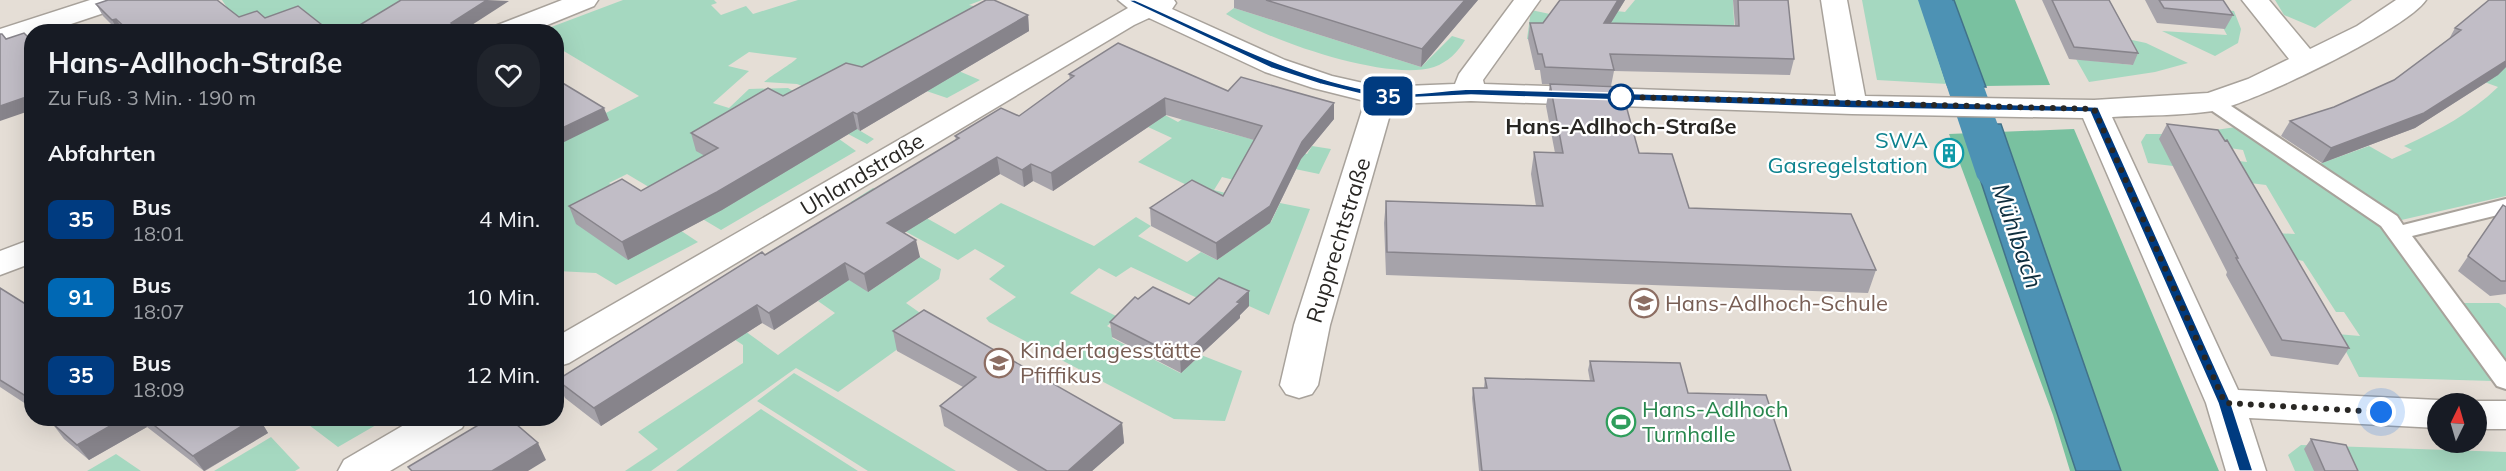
<!DOCTYPE html>
<html lang="de">
<head>
<meta charset="utf-8">
<style>
  :root { --surface:#171b24; --page:#20242c; --text:#f1f3f6; --muted:#9ea1a6 }
  body { margin:0; font-family:Mulish,sans-serif; background:var(--page); color:var(--text); height:100vh; display:flex; flex-direction:column; font-size:22px; white-space:nowrap }
  * { box-sizing:border-box; margin:0 }
  p { font-size:20px; color:var(--muted) }
  .icon { flex:none; width:33px; height:33px; fill:none; stroke:currentColor; stroke-width:2; stroke-linecap:round; stroke-linejoin:round }
  .map { position:relative; flex:1; overflow:hidden }
  .sheet { position:absolute; left:24px; top:24px; width:540px; height:402px; display:flex; flex-direction:column; background:var(--surface); border-radius:24px; box-shadow:0 6px 24px #0002 }
  .sheet>* { flex:none }
  .badge { padding:0 12px; border-radius:9px; font-size:21px; line-height:39px }
  .needle { width:39px; rotate:5deg }
  .tools { position:absolute; left:2427px; top:393px; display:grid; gap:12px }
  .tools a { display:grid; place-items:center; width:60px; height:60px; border-radius:50%; background:var(--surface); box-shadow:0 6px 24px #0002; font-size:30px }
  .you { position:absolute; width:30px; height:30px; margin:-15px; border:4px solid #fff; border-radius:50%; background:#1a73e8; box-shadow:0 0 0 9px #1a73e833 }
  .map>.badge { position:absolute; translate:-50% -50%; box-shadow:0 0 0 3px #fff }
  h2 { padding:0 24px; font-size:22px; line-height:54px }
  .round { display:grid; place-items:center; flex:none; width:63px; height:63px; border-radius:24px; background:var(--page) }
  .summary { display:flex; align-items:center; justify-content:space-between; height:102px; padding:0 24px }
  h1 { font-size:28px; font-weight:700; line-height:45px }
  ul { padding:0; list-style:none }
  li { display:flex; align-items:center; gap:18px; height:78px; padding:0 24px }
  li div { flex:1 }
  li b { display:block; font-size:22px }
  li em { font-style:normal }
  li .badge { min-width:66px; font-weight:700; text-align:center }
  .map>svg:first-child { display:block }
  .green { fill:#a5d8c0 }
  .forest { fill:#79c1a0 }
  .water { fill:#4d92b4; stroke:#427289; stroke-width:1.5 }
  .lines { fill:none; stroke-linecap:round; stroke-linejoin:round }
  .canal { fill:#4d92b4; fill-rule:evenodd }
  .lane-casing { stroke:#a8a29b; stroke-width:4 }
  .street-casing { stroke:#a8a29b; stroke-width:3 }
  .lane { fill:#fff; fill-rule:evenodd }
  .street { fill:#fff; fill-rule:evenodd }
  .wall { fill:#a6a3aa }
  .shaded-wall { fill:#87848b }
  .building { fill:#c1bdc6; stroke:#87848b; stroke-width:1.5 }
  .line { fill:#003b80; stroke:#fff; stroke-width:1.5 }
  .walk { stroke:#292724; stroke-width:6; stroke-dasharray:0 10.8 }
  .stop-dot { fill:#fff; stroke:#003b80; stroke-width:3 }
  .labels { text-anchor:middle; stroke-width:4.5; stroke-linejoin:round; paint-order:stroke }
  .stop-label { font-size:22px; font-weight:bold; fill:#292724; stroke:#fff }
  .culture-label { font-size:22px; fill:#0d838f; stroke:#fff; text-anchor:end }
  .street-label { font-size:22px; fill:#292724; stroke:#fff }
  .education-label { font-size:22px; fill:#785e54; stroke:#fff; text-anchor:start }
  .leisure-label { font-size:22px; fill:#27864d; stroke:#fff; text-anchor:start }
  .water-label { font-size:24px; font-style:italic; fill:#0e2e3e; stroke:#fff }
</style>
</head>
<body>
<div class="map">
<svg width="2506" height="471" viewBox="0 0 2506 471">
  <rect width="100%" height="100%" fill="#e5ded6"/>
  <path class="green" d="M222 0H419L395 31 346 32 316 27 185 32 228 9Z
    M623 0H714L717 3 711 5 721 15 746 6 753 14 798 0H982L969 5 987 9 946 39 919 35 902 47 980 80 947 98 903 83 812 90 797 84 764 82C772 75 793 63 797 58L749 52 728 66 749 71 713 103 729 108 749 89 788 88 874 139 867 144 784 100 856 151 721 230 627 174 609 183 698 242 616 285 596 273 557 271V146L600 116 639 96 557 47 556 32H538Z
    M1635 0H1733L1735 42 1527 39 1531 10 1583 21 1591 8 1625 12Z
    M1862 0H1920L1947 84 1877 80Z
    M2275 0H2352L2315 28 2284 15Z
    M1234 8 1421 67 1452 36 1465 40C1458 52 1448 62 1434 67 1386 82 1268 40 1226 14Z
    M2213 9 2234 11 2241 29 2238 43 2215 56 2162 31 2227 35Z
    M2118 37 2146 43 2188 63 2155 72 2089 82 2076 59 2132 65Z
    M2506 65V196L2397 221 2319 164 2369 146 2392 159 2412 150 2404 146C2439 130 2470 114 2498 87L2479 80Z
    M1223 91 1210 128 1307 154 1312 146 1331 149 1319 174 1248 159 1234 180 1222 177 1214 190 1233 195 1231 200 1189 186 1138 162 1172 138 1148 127 1165 115 1178 122Z
    M2236 127 2381 221 2493 381 2359 377 2337 334 2360 336 2344 312H2336L2303 261 2290 258 2275 233 2295 234 2266 185 2234 181 2221 159 2247 162 2243 150 2210 145 2173 166 2148 163 2141 142 2146 134H2188Z
    M873 188 955 234 1001 203 1094 246 1136 217 1151 226 1138 236 1187 262 1201 252 1217 260 1271 222 1280 203 1310 209 1269 315 1249 306 1208 303 1131 267 1116 277 1099 268 1070 293 1118 317 1107 326 1117 332 1112 338 1180 373 1201 355 1242 371 1225 421 1174 419 989 322 986 318 1016 297 989 279 1005 266 975 249 958 260 851 202Z
    M804 231 821 241 868 292 920 257 941 269 939 279 906 303 950 334 913 338 838 392 796 368 651 471H625L658 449 638 432 743 363V345L684 306 698 297 778 355 835 313 818 301 834 290 771 251Z
    M2460 303H2499L2506 308V361Z
    M794 373 956 471H868L757 401Z
    M761 409 858 471H676Z
    M343 418 383 421 338 447 301 419Z
    M271 437 300 468 295 471H214Z
    M2301 445 2506 452V471H2295L2288 455Z
    M116 454 141 471H87Z"/>
  <path class="forest" d="M1954 0H2015L2050 85 1985 86Z
    M2074 129 2219 471H2070L2053 415 1949 134Z"/>
  <path class="water" d="M1920 0H1954L1986 87H1948Z
    M1962 124H2001L2121 471H2076Z"/>
  <g class="lines">
    <path class="canal" d="M1918 0H1952L2017 177 2011 185 1997 189 1983 185 1977 177Z"/>
    <g class="lane-casing">
      <path id="lane" d="M2212 96 2219 98 2397 216 2403 225 2506 199V213L2412 236 2506 362V389L2497 386 2381 226 2205 106 2202 102 2205 98Z"/>
    </g>
    <g class="street-casing">
      <path id="street" d="M90 0H129L125 6 47 32H32V37L0 46V29Z
        M562 0H598L594 6 530 32H492L495 26Z
        M1118 0H1174L1176 3 1172 9 1285 60 1332 76 1381 87 1455 84 1459 74 1514 0H1540L1483 80 1484 84 1836 96 1821 0H1847L1865 96 2094 100 2208 93 2248 79 2289 59 2242 0H2269L2310 49 2357 26 2396 0H2426C2406 30 2251 104 2213 111 2180 116 2145 115 2112 117L2238 390 2438 400 2449 404H2438V428L2249 418 2266 471H2226L2206 403 2083 118 1852 114 1471 101 1393 104 1330 325 1318 385 1312 394 1299 398 1286 394 1280 385 1294 325 1365 101 1313 88 1265 72 1149 18 1134 25 569 363 556 367V337L1128 8Z
        M32 239V263L0 275V251Z
        M2476 401H2506V429H2476V404H2468Z
        M416 418H467L462 428 390 471H338L344 460Z"/>
    </g>
    <use href="#lane" class="lane"/>
    <use href="#street" class="street"/>
  </g>
  <path class="wall" d="M1234 0H1478L1421 67 1234 8Z
    M1560 0H1625L1611 23 1735 26 1733 0H1788L1794 59 1790 75 1614 71 1611 86 1542 84 1540 70H1535L1528 39 1530 23H1543Z
    M2042 0H2109L2138 53 2133 65 2069 59Z
    M2145 0H2223L2233 15 2225 29 2157 23Z
    M2506 0V67L2498 75 2415 128 2322 163 2281 136 2290 121 2334 107 2394 80 2448 41 2455 28Z
    M96 4 239 17 265 18 331 32H124L123 30 119 32 103 16Z
    M1028 15 1029 31 860 131 857 129 722 210 628 260 576 224 569 206 641 191 705 156 696 151 691 133 783 96 862 67Z
    M1069 74 1228 91 1334 119 1301 159 1270 223 1217 260 1151 226 1150 208 1223 196 1254 140 1166 115 1053 191 1033 181 1024 187 1000 174 904 233 920 257 868 292 849 280 774 330 762 323 601 426 565 398 557 380 956 140 955 136 1019 116 1070 80Z
    M1550 84 1639 153 1689 208 1876 270 1868 293 1386 275 1384 223 1386 201 1536 206 1531 174 1534 152 1555 153 1546 106Z
    M2167 124 2349 348 2338 365 2271 356 2226 275 2227 272 2159 139Z
    M2503 205 2506 207V294L2490 296 2458 271Z
    M0 288 32 308V408L0 387Z
    M1138 299 1189 304 1249 306 1240 315V318L1181 373 1112 337 1110 322Z
    M893 331 1122 423 1124 443 1092 471H1018L944 426 940 406 963 387 897 351Z
    M1590 361 1688 393 1791 471H1479L1472 398 1473 388H1484L1485 378 1590 381 1588 370Z
    M48 418H259L268 433 205 471H204L147 427 89 460 64 439 52 423 54 422Z
    M2311 439 2358 471H2314L2304 449Z"/>
  <path class="shaded-wall" d="M487 0 509 1 461 32 451 23Z
    M1465 0H1478L1421 67 1422 49Z
    M1618 0H1625L1601 39 1604 23Z
    M1028 15 1029 31 860 131 857 114Z
    M116 19 123 30 119 32 112 20Z
    M2506 61V67L2498 75 2415 128 2322 163 2331 148Z
    M32 95V110L0 121V106Z
    M1165 98 1166 115 1053 191 1051 173Z
    M1334 103V119L1301 159 1270 223 1217 260 1216 243Z
    M604 108 609 120 556 146V131Z
    M853 112 857 129 722 210 628 260 622 242Z
    M997 157 1000 174 891 241 887 223Z
    M1031 164 1033 181 1024 187 1022 170Z
    M916 240 920 257 868 292 864 274Z
    M845 263 849 280 774 330 769 313Z
    M1249 291V306L1240 315V318L1181 373 1180 358Z
    M757 305 762 323 601 426 594 408Z
    M124 418H141L147 427 89 460 77 445Z
    M255 418H259L268 433 204 471 193 456Z
    M1122 423 1124 443 1092 471H1068Z
    M538 443 546 460 528 471H492Z"/>
  <path class="building" d="M108 0H217L239 17 257 11 265 18 298 6 331 32H130L116 19 112 20 96 4Z
    M401 0H487L451 23 464 32H348Z
    M986 0H994L1028 15 857 114 853 112 717 192 622 242 569 206 622 179 641 191 718 148 691 133 768 88 783 96 846 63 862 67Z
    M1266 0H1465L1422 49Z
    M1560 0H1618L1604 23 1739 26 1738 0H1788L1794 59 1610 54 1614 70 1545 67 1542 54H1538L1530 23H1543Z
    M2052 0H2109L2138 53 2074 47Z
    M2159 0H2223L2233 15 2164 8Z
    M2489 0H2506V61L2424 113 2331 148 2290 121 2334 107 2394 80 2461 30 2455 28Z
    M24 33 32 41V95L0 106V34H2L6 39Z
    M1118 43 1228 91 1241 77 1334 103 1302 142 1270 206 1216 243 1150 208 1192 180 1223 196 1262 126 1165 98 1051 173 1031 164 1022 170 997 157 887 223 916 240 864 274 845 263 769 313 757 305 594 408 557 380 762 252 765 255 959 138 955 136 1001 108 1019 116 1074 76 1069 74Z
    M556 79 604 108 556 131Z
    M1550 84 1621 87 1639 153 1672 154 1689 208 1851 214 1876 270 1387 252 1386 201 1543 206 1534 152 1563 153Z
    M2167 124 2218 130 2225 141 2227 140 2349 348 2282 340 2236 258H2238Z
    M32 170V179L26 173Z
    M2503 205 2506 207V281H2501L2468 256Z
    M1219 278 1249 291 1237 302 1240 303 1180 358 1110 322 1135 297 1138 299 1153 287 1189 304Z
    M0 288 32 308V400L0 380Z
    M924 310 1122 423 1068 471H1047L940 406 976 377 893 331Z
    M1590 361 1680 363 1688 393 1766 395 1791 471H1482L1473 388H1487L1485 378 1594 381Z
    M59 418H124L77 445 52 423Z
    M145 418H255L193 456Z
    M490 418H509L538 443 492 471H412L408 467Z
    M2311 439 2346 445 2358 471H2325Z"/>
  <path class="line" d="M1127 0H1135C1213 34 1292 78 1379 92 1405 97 1443 90 1471 89L2098 107 2231 403 2253 471H2239L2218 403 2090 112 1852 108 1471 95 1381 99 1320 84 1271 68Z"/>
  <g class="lines">
    <path class="walk" d="M1621 97 2094 109 2225 403 2381 412"/>
  </g>
  <defs>
    <g id="building-ring" transform="scale(1.5)"><circle r="9.5" fill="#fff" stroke="#0f9aa8" stroke-width="1.5"/><path d="M-4-6H4V6H1V3H-1V6H-4ZM-2.5-4.3h1.7v1.8h-1.7ZM.8-4.3h1.7v1.8H.8ZM-2.5-1h1.7V.8h-1.7ZM.8-1h1.7V.8H.8Z" fill="#0f9aa8"/></g>
    <g id="school-ring" transform="scale(1.5)"><circle r="9.5" fill="#fff" stroke="#8d6e63" stroke-width="1.5"/><path d="M0-5L7-2L0 1L-7-2ZM-4 1L0 2.5L4 1V4Q0 6-4 4Z" fill="#8d6e63"/></g>
    <g id="stadium-ring" transform="scale(1.5)"><circle r="9.5" fill="#fff" stroke="#2e9e5b" stroke-width="1.5"/><path d="M0-5a6.5 5 0 1 0 0 10a6.5 5 0 1 0 0-10ZM-3.5-1.8h7v3.6h-7Z" fill="#2e9e5b"/></g>
  </defs>
  <g fill-rule="evenodd">
    <use href="#building-ring" x="1949" y="153"/>
    <use href="#school-ring" x="1644" y="303"/>
    <use href="#school-ring" x="999" y="363"/>
    <use href="#stadium-ring" x="1621" y="422"/>
  </g>
  <circle class="stop-dot" cx="1621" cy="97" r="12"/>
  <g class="labels">
    <g class="stop-label">
      <text x="1621" y="134">Hans-Adlhoch-Straße</text>
    </g>
    <g class="culture-label">
      <text x="1928" y="148">SWA<tspan x="1928" dy="25">Gasregelstation</tspan></text>
    </g>
    <g class="street-label">
      <text transform="translate(862 174) rotate(-31)" y="8">Uhlandstraße</text>
      <text transform="translate(1338 240) rotate(-73)" y="8">Rupprechtstraße</text>
    </g>
    <g class="education-label">
      <text x="1665" y="311">Hans-Adlhoch-Schule</text>
      <text x="1020" y="358">Kindertagesstätte<tspan x="1020" dy="25">Pfiffikus</tspan></text>
    </g>
    <g class="leisure-label">
      <text x="1642" y="417">Hans-Adlhoch<tspan x="1642" dy="25">Turnhalle</tspan></text>
    </g>
    <g class="water-label">
      <text transform="translate(2017 236) rotate(71)" y="8">Mühlbach</text>
    </g>
  </g>
</svg>
<div class="tools">
<a><svg class="needle" viewBox="-14 -14 28 28"><path d="M0-13l5 13h-10z" fill="#e53935"/><path d="M0 13l5-13h-10z" fill="#9ea1a6"/></svg></a>
</div>
<div class="you" style="left:2381px;top:412px"></div>
<b class="badge" style="left:1388px;top:96px;background:#003b80;color:#fff">35</b>
<section class="sheet">
<div class="summary"><div><h1>Hans-Adlhoch-Straße</h1><p>Zu Fuß · 3 Min. · 190 m</p></div><a class="round"><svg class="icon" aria-label="heart" viewBox="0 0 24 24"><path d="M12 20l-8-8c-3-5 5-10 8-4 3-6 11-1 8 4z"/></svg></a></div>
<h2>Abfahrten</h2>
<ul>
<li><span class="badge" style="background:#003b80;color:#fff">35</span><div><b>Bus</b><p>18:01</p></div><em>4 Min.</em></li>
<li><span class="badge" style="background:#0068b4;color:#fff">91</span><div><b>Bus</b><p>18:07</p></div><em>10 Min.</em></li>
<li><span class="badge" style="background:#003b80;color:#fff">35</span><div><b>Bus</b><p>18:09</p></div><em>12 Min.</em></li>
</ul>
</section>
</div>
</body>
</html>
